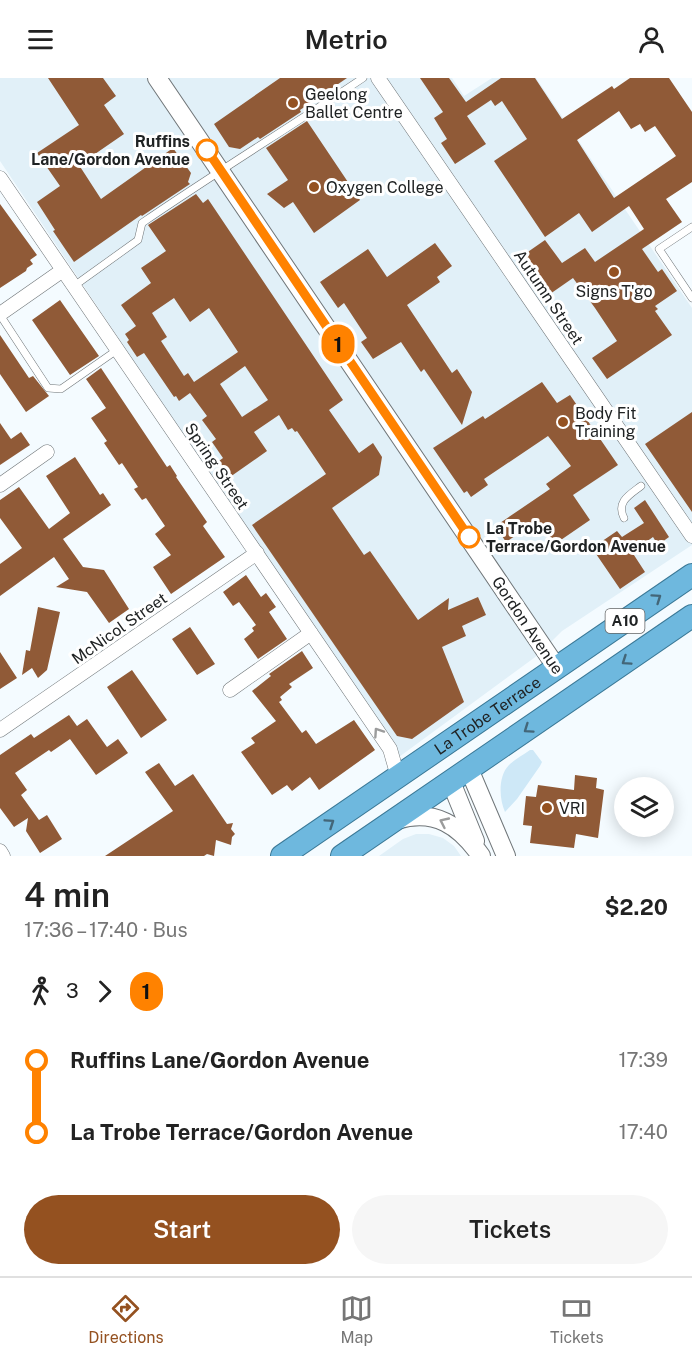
<!DOCTYPE html>
<html lang="en">
<head>
<meta charset="utf-8">
<style>
  :root { --surface:#fff; --page:#f6f6f6; --text:#222; --muted:#767676; --line:#e0e0e0; --accent:#945120 }
  body { margin:0; font-family:"Public Sans",sans-serif; background:var(--page); color:var(--text); height:100vh; display:flex; flex-direction:column; font-size:22px; white-space:nowrap }
  * { box-sizing:border-box; margin:0 }
  p { font-size:20px; color:var(--muted) }
  .icon { flex:none; width:33px; height:33px; fill:none; stroke:currentColor; stroke-width:2; stroke-linecap:round; stroke-linejoin:round }
  .map { position:relative; height:778px; overflow:hidden }
  .details { display:flex; flex-direction:column; background:var(--surface); flex:1 }
  .details>* { flex:none }
  .badge { padding:0 12px; border-radius:20px; font-size:21px; line-height:39px }
  .buttons { position:absolute; left:614px; top:699px; display:grid; gap:12px }
  .buttons a { display:grid; place-items:center; width:60px; height:60px; border-radius:50%; background:var(--surface); box-shadow:0 3px 15px #0003; font-size:30px }
  .map>.badge { position:absolute; translate:-50% -50%; box-shadow:0 0 0 3px #fff }
  .legs { display:flex; align-items:center; gap:9px; height:66px; padding:0 24px; font-size:20px }
  .legs p { margin-inline-start:auto }
  .head { display:flex; align-items:center; justify-content:space-between; height:102px; padding:0 24px }
  h1 { font-size:33px; font-weight:600; line-height:45px }
  .button { display:flex; gap:12px; margin-top:auto; padding:12px 24px }
  .button a { flex:1; height:69px; border-radius:36px; background:var(--accent); color:#fff; font-size:24px; font-weight:600; line-height:69px; text-align:center }
  .button a+a { background:var(--page); color:var(--text) }
  ul { padding:0 24px; list-style:none }
  li { display:flex; align-items:center; gap:21px; height:72px; font-size:22px }
  li i { display:grid; place-items:center; width:9px; height:100%; margin:0 8px; background:currentColor }
  li i::after { content:''; width:15px; height:15px; margin:-8px; border:4px solid; border-radius:50%; background:var(--surface) }
  li p { margin-inline-start:auto }
  li:first-child i { background:linear-gradient(#0000 50%,currentColor 0) }
  li:last-child i { background:linear-gradient(currentColor 50%,#0000 0) }
  header { display:flex; justify-content:space-between; align-items:center; height:78px; padding:0 24px; background:var(--surface); font-size:27px; font-weight:600 }
  .tab-bar { display:flex; justify-content:space-around; align-items:center; height:84px; border-top:2px solid var(--line); background:var(--surface); font-size:16px; color:var(--muted) }
  .tab-bar a { display:grid; justify-items:center; gap:3px }
  .tab-bar .active { color:var(--accent) }
  .map>svg:first-child { display:block }
  .built { fill:#e1f0f8 }
  .green { fill:#cee8f7 }
  .building { fill:#905a37; fill-rule:evenodd }
  .lines { fill:none; stroke-linecap:round; stroke-linejoin:round }
  .service-casing { stroke:#707679; stroke-width:8 }
  .minor-casing { stroke:#707679; stroke-width:15 }
  .tertiary-casing { stroke:#707679; stroke-width:20 }
  .trunk-casing { stroke:#3b7997; stroke-width:24 }
  .service { stroke:#fff; stroke-width:7 }
  .minor { stroke:#fff; stroke-width:14 }
  .tertiary { stroke:#fff; stroke-width:18 }
  .trunk { stroke:#6eb8de; stroke-width:22 }
  .oneway { stroke:#436678 }
  .oneway2 { stroke:#9b9c9c }
  .line-1-casing { stroke:#fff; stroke-width:14 }
  .line-1 { stroke:#ff8200; stroke-width:9 }
  .poi-dot { fill:#945120; stroke:#fff; stroke-width:2 }
  .stop-1-dot { fill:#fff; stroke:#ff8200; stroke-width:3 }
  .labels { text-anchor:middle; stroke-width:6; stroke-linejoin:round; paint-order:stroke }
  .shield { fill:#fff; stroke:#636566; stroke-width:1.5 }
  .shield-label { font-size:15px; font-weight:bold; fill:#202324 }
  .poi-label { font-size:16px; fill:#202324; stroke:#fff; text-anchor:start }
  .stop-label { font-size:16px; font-weight:bold; fill:#202324; stroke:#fff; text-anchor:end }
  .street-label { font-size:16px; fill:#202324; stroke:#fff }
</style>
</head>
<body>
<header><svg class="icon" aria-label="menu" viewBox="0 0 24 24"><path d="M4 6h16M4 12h16M4 18h16"/></svg>Metrio<svg class="icon" aria-label="person" viewBox="0 0 24 24"><circle cx="12" cy="8" r="4"/><path d="M4 21q1-7 8-7t8 7"/></svg></header>
<div class="map">
<svg width="692" height="778" viewBox="0 0 692 778">
  <rect width="100%" height="100%" fill="#f4fbff"/>
  <path class="built" d="M0 0H452L464 18 492 0H536L692 230V467L562 553 538 577 399 679 0 83Z
    M416 756H429L443 760 454 768 461 778H379L403 761Z"/>
  <path class="green" d="M530 672H533L542 684 540 688 517 721 505 734C499 721 498 698 509 687 515 681 523 677 530 672Z"/>
  <path class="building" d="M48 0H103L116 18 104 27 124 56 79 87 101 121 173 70 191 95 188 104 190 106 142 138 141 137 74 184 53 153 55 152 37 124 60 108 37 75 79 47Z
    M280 0H347L300 32 301 34 260 61 258 59 240 71 229 69 214 46Z
    M420 0H449L466 24 501 0H535L562 41 612 8 614 11 630 0H669L692 34V104L666 121 682 144 642 171 658 194 662 191 677 213 655 228 658 231 655 233 672 257 607 301 592 280 617 263 595 230 573 200 550 216 522 178 545 162 562 185 585 170 595 184 644 151 629 128 592 154 579 135 545 159 494 83 527 61 502 23 495 28 491 22 467 38 486 66 455 86 441 65 447 61 434 40 443 34ZM619 33 631 51 640 46 645 54 655 48 676 78 614 120 577 62Z
    M307 43 360 122 314 155 293 124 284 130 267 116 288 102 266 70Z
    M196 116 203 125 208 121 343 322 329 332 359 375 373 365 382 379 379 397 332 430 364 477 370 473 418 542 449 520 448 532 478 519 486 537 462 548 466 558 442 569 464 624 412 661 397 658 252 447 326 396 297 353 295 354 292 350 288 352 279 337 254 354 267 373 230 399 219 383 223 380 212 364 216 361 202 342 207 338 190 315 179 323 176 318 174 319 144 275 137 279 127 264 129 262 125 256 136 248 121 227 151 205 141 190 166 173 148 147ZM174 220 190 244 209 230 238 274 194 304 188 295 184 298 161 263 167 259 152 235ZM245 288 268 322 242 339 220 306Z
    M0 126 37 177 30 182 33 186 27 190 26 193 0 210Z
    M435 165 452 188 437 199 440 204 407 227 452 295 457 291 472 314 462 347 424 291 421 294 401 264 373 281 361 264 367 260 344 225 338 230 320 204 368 171 387 199Z
    M60 222 99 278 70 297 32 242Z
    M0 257 29 300 33 298 49 318 26 334 0 296Z
    M101 290 167 389 170 387 177 398 176 399 207 444 203 448 225 479 171 516 153 489 171 477 155 456 165 448 146 420 142 422 134 411 138 409 122 385 119 387 104 365 107 363 91 340 106 330 86 301Z
    M542 304 557 325 570 317 618 387 573 417 590 442 555 466 538 442 506 464 498 452 500 445 550 411 546 406 571 388 552 363 548 358 484 401 488 407 471 419 467 413 464 415 433 370 483 338 485 341Z
    M692 334V434L645 366Z
    M0 345 11 361 21 354 30 367 0 387Z
    M75 379 100 417 103 415 111 427 63 461 83 489 104 492 129 531 109 545 87 514 56 509 69 501 54 479 0 518V486L22 470 0 440V422L19 409 49 451 70 435 46 398Z
    M645 422 669 459 658 467 653 459 632 474 645 494 620 511 592 470 617 453 622 459 644 445 634 430Z
    M246 497 261 519 266 515 276 529 269 534 287 561 258 581 244 561 254 553 252 550 256 547 239 524 233 528 223 514Z
    M38 529 60 534 47 592 38 600 32 590 22 597 26 572 30 573Z
    M190 549 215 586 197 597 172 561Z
    M302 573 313 590 289 606 292 609 280 619 282 622 279 624 302 655 306 652 316 666 354 642 375 672 319 712 310 699 292 713 287 707 272 717 241 674 255 665 251 660 276 643 252 613 271 598 269 596Z
    M0 574 17 600 0 611Z
    M132 592 167 642 141 660 107 609Z
    M69 637 77 648 87 641 107 669 118 661 128 675 96 697 70 661 51 674 49 672 15 695 27 712 21 717 39 742 47 737 62 761 40 775 26 753 28 740 14 749 0 730V677L31 656 34 660Z
    M159 685 175 708 193 696 227 746 233 745 231 751 235 756 232 759 231 767 216 762 214 778 207 776 204 778H105L173 733 145 694Z
    M575 697 597 700 596 710 604 712 598 760 576 756 574 770 530 765 532 748 523 747 526 718 536 719 538 707 574 712Z"/>
  <g class="lines">
    <g class="service-casing">
      <path id="service" d="M692 149 659 171 692 220
        M74 208 138 162 142 145C215 95 290 49 363 0
        M0 237 48 310 61 311 117 272
        M624 440C616 424 629 417 641 408"/>
    </g>
    <g class="minor-casing">
      <path id="minor" d="M378 0 692 458
        M0 100 390 671 398 699
        M0 236 63 192
        M0 407 47 374
        M230 612 311 555
        M0 652 257 475
        M0 773 3 778"/>
    </g>
    <g class="tertiary-casing">
      <path id="tertiary" d="M157 0 557 590
        M469 691 506 778
        M451 704 475 763
        M397 742C435 730 460 748 481 778"/>
    </g>
    <g class="trunk-casing">
      <g id="trunk">
        <path id="s1" d="M282 778 692 497"/>
        <path d="M342 778 692 538"/>
      </g>
    </g>
    <use href="#service" class="service"/>
    <use href="#minor" class="minor"/>
    <use href="#tertiary" class="tertiary"/>
    <use href="#trunk" class="trunk"/>
  </g>
  <defs><path id="oneway-chevron" d="M-2-3.5L2.5 0L-2 3.5" fill="none" stroke-width="1.6" stroke-linecap="round" stroke-linejoin="round" transform="scale(1.5)"/></defs>
  <g class="oneway">
    <use href="#oneway-chevron" transform="translate(657 520) rotate(-35)"/>
    <use href="#oneway-chevron" transform="translate(626 583) rotate(146)"/>
    <use href="#oneway-chevron" transform="translate(528 651) rotate(145)"/>
    <use href="#oneway-chevron" transform="translate(330 745) rotate(-34)"/>
  </g>
  <g class="oneway2">
    <use href="#oneway-chevron" transform="translate(378 654) rotate(-124)"/>
    <use href="#oneway-chevron" transform="translate(444 744) rotate(-155)"/>
  </g>
  <g class="lines">
    <g class="line-1-casing">
      <path id="line-1" d="M207 72 469 459"/>
    </g>
    <use href="#line-1" class="line-1"/>
  </g>
  <g class="poi-dot">
    <circle cx="293" cy="25" r="6"/>
    <circle cx="314" cy="109" r="6"/>
    <circle cx="614" cy="194" r="6"/>
    <circle cx="563" cy="344" r="6"/>
    <circle cx="547" cy="730" r="6"/>
  </g>
  <g class="stop-1-dot">
    <circle cx="207" cy="72" r="10"/>
    <circle cx="469" cy="459" r="10"/>
  </g>
  <g class="labels">
    <rect class="shield" x="605.5" y="531" width="39" height="24" rx="4.5"/>
    <g class="shield-label">
      <text x="625" y="548">A10</text>
    </g>
    <g class="poi-label">
      <text x="305" y="22">Geelong<tspan x="305" dy="18">Ballet Centre</tspan></text>
      <text x="326" y="115">Oxygen College</text>
      <text x="614" y="219" text-anchor="middle">Signs T'go</text>
      <text x="575" y="341">Body Fit<tspan x="575" dy="18">Training</tspan></text>
      <text x="559" y="736">VRI</text>
    </g>
    <g class="stop-label">
      <text x="190" y="69">Ruffins<tspan x="190" dy="18">Lane/Gordon Avenue</tspan></text>
      <text x="486" y="456" text-anchor="start">La Trobe<tspan x="486" dy="18">Terrace/Gordon Avenue</tspan></text>
    </g>
    <g class="street-label">
      <text transform="translate(549 219) rotate(56)" y="6">Autumn Street</text>
      <text transform="translate(217 388) rotate(56)" y="6">Spring Street</text>
      <text transform="translate(528 547) rotate(56)" y="6">Gordon Avenue</text>
      <text transform="translate(119 550) rotate(-35)" y="6">McNicol Street</text>
      <text dy="6" stroke="none"><textPath href="#s1" startOffset="249">La Trobe Terrace</textPath></text>
    </g>
  </g>
</svg>
<div class="buttons">
<a><svg class="icon" aria-label="layers" viewBox="0 0 24 24"><path d="M12 4l9 5-9 5-9-5zM3 14l9 5 9-5"/></svg></a>
</div>
<b class="badge" style="left:338px;top:266px;background:#ff8200;color:#111">1</b>
</div>
<section class="details">
<div class="head"><div><h1>4 min</h1><p>17:36 – 17:40 · Bus</p></div><b>$2.20</b></div>
<div class="legs"><svg class="icon" aria-label="walk" viewBox="0 0 24 24"><circle cx="13" cy="4" r="2"/><path d="M13 8l-2 6 4 7M11 14l-3 7M7 12l3-4h3l4 4"/></svg>3<svg class="icon" aria-label="forward" viewBox="0 0 24 24"><path d="M9 5l7 7-7 7"/></svg><b class="badge" style="background:#ff8200;color:#111">1</b></div>
<ul>
<li><i style="color:#ff8200"></i><b>Ruffins Lane/Gordon Avenue</b><p>17:39</p></li>
<li><i style="color:#ff8200"></i><b>La Trobe Terrace/Gordon Avenue</b><p>17:40</p></li>
</ul>
<div class="button"><a>Start</a><a>Tickets</a></div>
</section>
<nav class="tab-bar">
<a class="active"><svg class="icon" aria-label="directions" viewBox="0 0 24 24"><path d="M12 3l9 9-9 9-9-9zM9 14v-3h6M13 9l2 2-2 2"/></svg>Directions</a>
<a><svg class="icon" aria-label="map" viewBox="0 0 24 24"><path d="M3 6l6-2 6 2 6-2v14l-6 2-6-2-6 2zM9 4v14M15 6v14"/></svg>Map</a>
<a><svg class="icon" aria-label="tickets" viewBox="0 0 24 24"><path d="M3 7h18v10H3zM15 7v10"/></svg>Tickets</a>
</nav>
</body>
</html>
